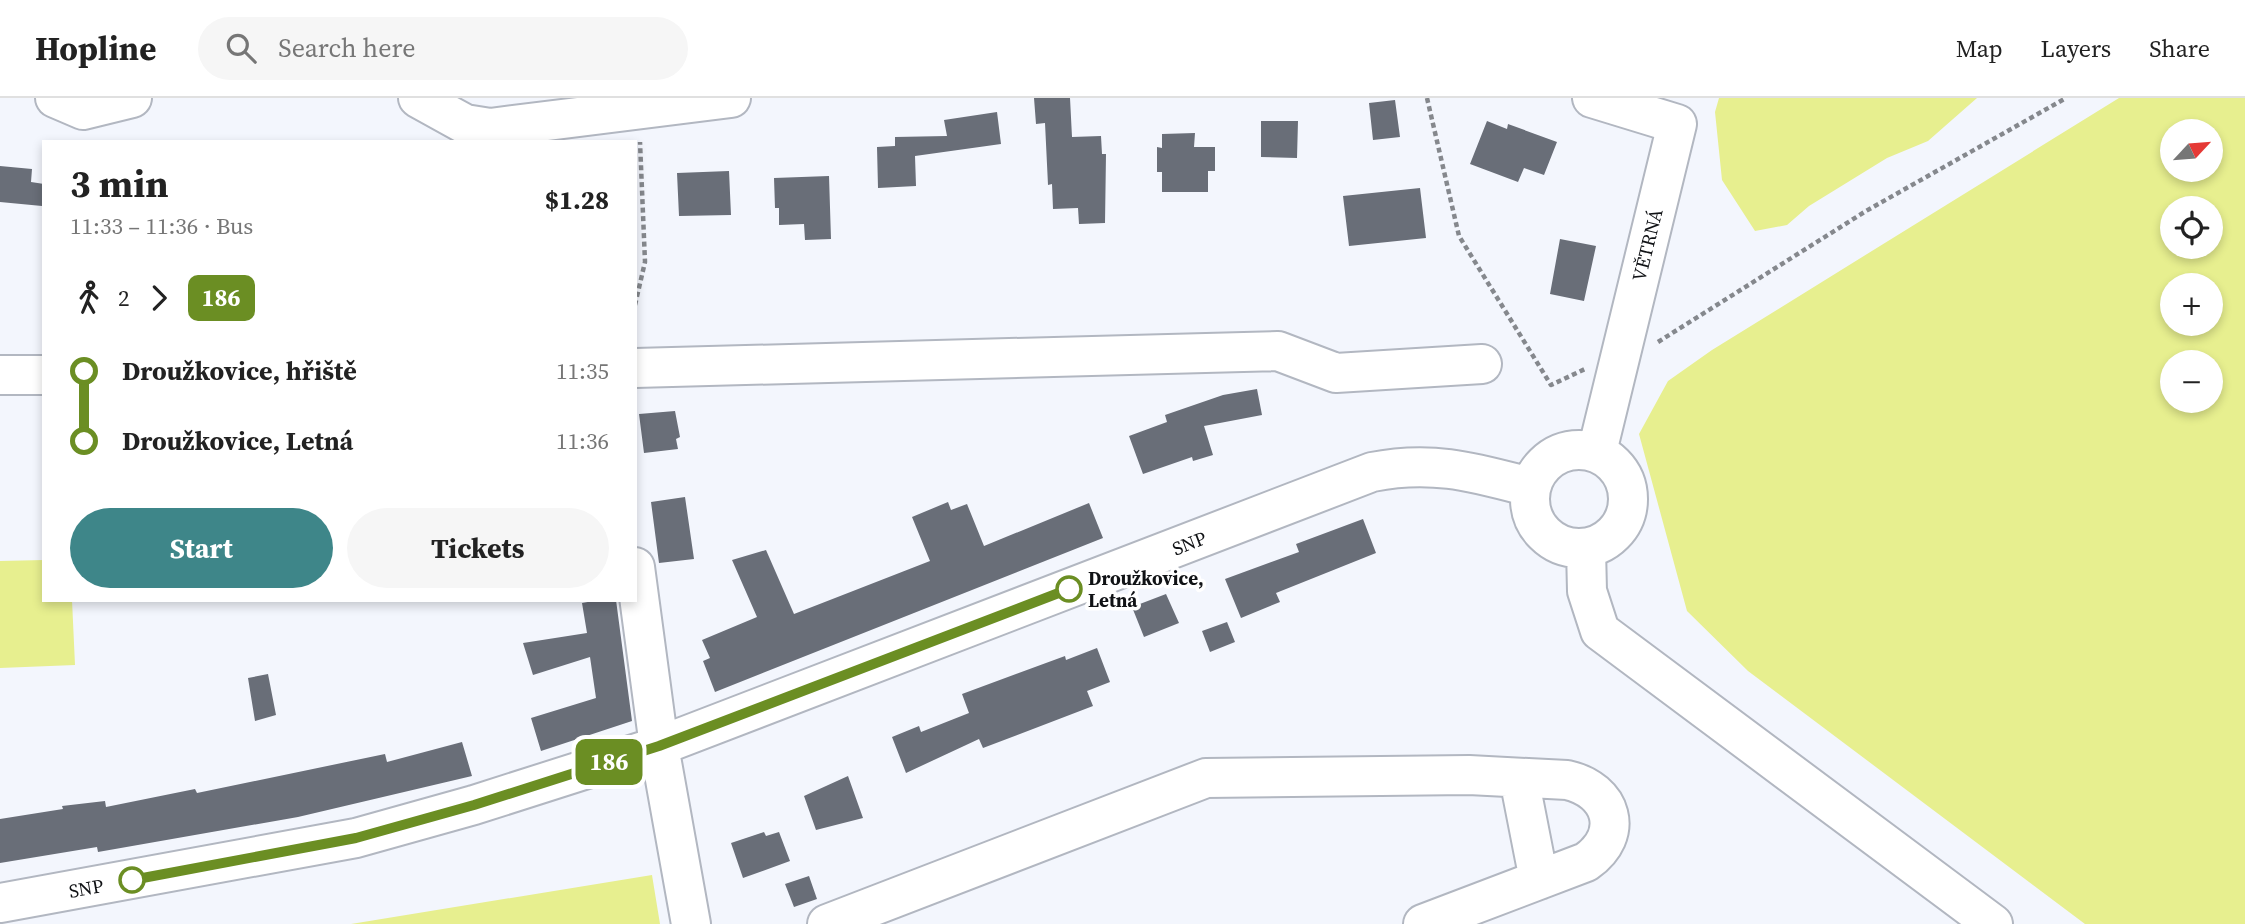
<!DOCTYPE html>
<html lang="en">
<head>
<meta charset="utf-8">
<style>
  :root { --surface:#fff; --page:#f6f6f6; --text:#222; --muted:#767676; --line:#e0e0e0; --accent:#3e8689 }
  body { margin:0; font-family:"Source Serif 4",serif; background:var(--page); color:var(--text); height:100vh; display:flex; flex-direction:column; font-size:26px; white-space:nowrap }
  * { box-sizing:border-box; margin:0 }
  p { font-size:23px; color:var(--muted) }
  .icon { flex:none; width:38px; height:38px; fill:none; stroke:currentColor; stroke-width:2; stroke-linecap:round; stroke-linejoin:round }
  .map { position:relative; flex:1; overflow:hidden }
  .sheet { position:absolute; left:42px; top:42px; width:595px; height:462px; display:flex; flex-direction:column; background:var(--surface); border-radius:0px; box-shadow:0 4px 10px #0003 }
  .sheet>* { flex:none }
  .badge { padding:0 14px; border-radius:10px; font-size:24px; line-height:46px }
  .needle { width:46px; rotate:64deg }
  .fabs { position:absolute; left:2160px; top:21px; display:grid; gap:14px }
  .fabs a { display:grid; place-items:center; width:63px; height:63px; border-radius:50%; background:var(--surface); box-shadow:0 4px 10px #0003; font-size:35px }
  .map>.badge { position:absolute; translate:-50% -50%; box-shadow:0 0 0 4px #fff }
  .legs { display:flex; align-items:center; gap:10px; height:77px; padding:0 28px; font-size:23px }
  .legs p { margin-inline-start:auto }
  .summary { display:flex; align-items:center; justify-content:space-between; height:119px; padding:0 28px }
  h1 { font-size:38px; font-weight:700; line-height:52px }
  .action { display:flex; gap:14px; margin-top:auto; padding:14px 28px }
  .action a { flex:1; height:80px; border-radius:42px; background:var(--accent); color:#fff; font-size:28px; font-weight:700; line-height:80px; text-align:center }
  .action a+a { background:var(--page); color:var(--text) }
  ul { padding:0 28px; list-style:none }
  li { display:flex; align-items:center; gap:24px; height:70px; font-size:26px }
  li i { display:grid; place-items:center; width:10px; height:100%; margin:0 9px; background:currentColor }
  li i::after { content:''; width:18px; height:18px; margin:-9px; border:5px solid; border-radius:50%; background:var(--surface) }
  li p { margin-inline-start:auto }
  li:first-child i { background:linear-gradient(#0000 50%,currentColor 0) }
  li:last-child i { background:linear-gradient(currentColor 50%,#0000 0) }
  header { display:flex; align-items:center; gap:42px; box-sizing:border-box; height:98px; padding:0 35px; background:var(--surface); border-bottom:2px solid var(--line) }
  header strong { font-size:33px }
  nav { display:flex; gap:38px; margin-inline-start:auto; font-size:24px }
  .search { width:490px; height:63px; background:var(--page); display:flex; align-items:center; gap:18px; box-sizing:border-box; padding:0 24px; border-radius:38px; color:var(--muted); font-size:26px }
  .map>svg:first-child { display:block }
  .green { fill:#e7ef8f; fill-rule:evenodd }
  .building { fill:#696e78 }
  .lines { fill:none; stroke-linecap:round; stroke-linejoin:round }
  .minor-casing { stroke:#b2b7c1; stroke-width:42 }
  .path { stroke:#85888d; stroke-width:4.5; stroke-dasharray:5 3.5; stroke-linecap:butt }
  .minor { stroke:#fff; stroke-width:38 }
  .line-1-casing { stroke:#fff; stroke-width:16 }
  .line-1 { stroke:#6b8e23; stroke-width:10 }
  .stop-1-dot { fill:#fff; stroke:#6b8e23; stroke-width:3.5 }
  .labels { text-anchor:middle; stroke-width:7; stroke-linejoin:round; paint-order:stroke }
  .street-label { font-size:19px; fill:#101215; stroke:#fff }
  .stop-label { font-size:19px; font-weight:bold; fill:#101215; stroke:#fff; text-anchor:start }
</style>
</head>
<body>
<header>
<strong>Hopline</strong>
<div class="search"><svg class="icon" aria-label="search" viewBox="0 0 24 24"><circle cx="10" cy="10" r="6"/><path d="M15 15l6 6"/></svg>Search here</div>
<nav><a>Map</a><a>Layers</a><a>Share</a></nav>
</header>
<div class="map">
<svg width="2245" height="826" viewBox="0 0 2245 826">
  <rect width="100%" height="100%" fill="#f3f6fd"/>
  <path class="green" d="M1719 0H1977L1928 43 1887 60 1809 108 1787 127 1755 133 1722 82 1715 14Z
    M2119 0H2245V826H2085L1748 573 1687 513 1639 336 1668 283 1712 252ZM2210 33V72H2172V33ZM2172 110H2210V149H2172ZM2172 187H2210V226H2172ZM2172 264H2210V303H2172Z
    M44 462V502H72L75 567 0 570V463Z
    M652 777 660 826H351Z"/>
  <path class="building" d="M1034 0H1070L1072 39 1101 38 1102 56H1106L1105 125 1079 126 1078 110 1053 111 1052 86 1048 87 1045 25 1036 26Z
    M1395 2 1400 39 1373 42 1369 5Z
    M997 14 1001 46 915 58 916 88 878 90 877 49 895 48V39L947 38 944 22Z
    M1261 23H1298L1297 60 1261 59Z
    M1487 23 1507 31 1508 26 1557 44 1544 77 1524 70 1518 84 1470 66Z
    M1195 35 1194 49H1215V73H1208V94H1162V74H1157V49L1162 50V36Z
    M0 68 32 71 31 84 44 86 42 108 0 104Z
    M729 73 731 117 679 118 677 75Z
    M829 78 831 141 805 142 804 126 779 127V110H775L774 80Z
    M1420 90 1426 140 1349 148 1343 98Z
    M1560 141 1596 148 1584 203 1550 196Z
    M1257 291 1262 317 1204 328 1213 357 1193 363 1192 359 1143 376 1129 338 1167 324 1165 317 1223 297Z
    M675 313 680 339 676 341 678 351 644 355 639 316Z
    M685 399 694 461 659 465 651 404Z
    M948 404 951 412 967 406 984 448 1089 405 1103 440 715 594 703 563 710 560 702 542 757 519 732 462 766 452 794 516 930 463 912 419Z
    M1363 421 1376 455 1276 495 1280 504 1241 520 1225 481 1299 454 1296 446Z
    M1166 496 1179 525 1144 539 1132 509Z
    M599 502H616L632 623 541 653 531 620 596 600 590 559 533 577 523 545 587 535 582 505Z
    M1227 524 1235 544 1210 554 1202 533Z
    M1097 550 1110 584 1087 593 1093 608 983 650 979 641 906 675 892 639 919 628 921 634 969 615 962 596 1065 558 1066 562Z
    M268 576 276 617 255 623 248 580Z
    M462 644 472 678 298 719 98 754 97 749 0 765V721L63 711 62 708 105 703 106 709 195 691 197 695 385 656 387 664Z
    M848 678 863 720 816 732 804 698Z
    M764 734 766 738 779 734 790 763 743 780 731 745Z
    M809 778 817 801 794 809 785 786Z"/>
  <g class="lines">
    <g class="minor-casing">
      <path id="minor" d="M55 0 83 12 132 0
        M418 0 465 26 490 30 731 0
        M1592 0 1677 26 1597 354
        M635 270 1278 253 1336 275 1482 266
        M0 277H44
        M1530 401a49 49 0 1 1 98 0a49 49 0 1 1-98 0Z
        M1586 451 1587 493 1600 533 1993 826
        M635 469 659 648 691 826
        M1519 680 1539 782
        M0 805 356 740 474 707 659 648 1372 374C1432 362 1473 374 1530 389
        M827 826 1206 680 1469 677 1567 682C1612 692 1626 736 1586 764L1423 826"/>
    </g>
    <path class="path" d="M1427 0 1459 138 1551 287 1585 271
      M635 207 645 164 640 44
      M1658 244 1866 113 2066 0"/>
    <use href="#minor" class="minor"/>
  </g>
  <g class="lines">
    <g class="line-1-casing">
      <path id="line-1" d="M132 782 356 740 474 707 659 648 1069 491"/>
    </g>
    <use href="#line-1" class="line-1"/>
  </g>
  <g class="stop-1-dot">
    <circle cx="1069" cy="491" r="12"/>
    <circle cx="132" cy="782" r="12"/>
  </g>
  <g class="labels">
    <g class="street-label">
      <text transform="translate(1647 147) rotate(-76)" y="7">VĚTRNÁ</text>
      <text transform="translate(1189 445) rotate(-21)" y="7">SNP</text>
      <text transform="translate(86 790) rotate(-10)" y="7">SNP</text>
    </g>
    <g class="stop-label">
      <text x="1088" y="487">Droužkovice,<tspan x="1088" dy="22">Letná</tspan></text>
    </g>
  </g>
</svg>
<div class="fabs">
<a><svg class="needle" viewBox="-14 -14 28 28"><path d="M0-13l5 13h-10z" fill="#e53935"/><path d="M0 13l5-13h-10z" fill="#767676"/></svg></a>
<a><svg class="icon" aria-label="locate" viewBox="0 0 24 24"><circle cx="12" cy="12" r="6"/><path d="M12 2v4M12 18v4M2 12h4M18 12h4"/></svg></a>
<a>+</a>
<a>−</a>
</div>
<b class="badge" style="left:609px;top:664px;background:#6b8e23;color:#fff">186</b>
<section class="sheet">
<div class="summary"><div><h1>3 min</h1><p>11:33 – 11:36 · Bus</p></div><b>$1.28</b></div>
<div class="legs"><svg class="icon" aria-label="walk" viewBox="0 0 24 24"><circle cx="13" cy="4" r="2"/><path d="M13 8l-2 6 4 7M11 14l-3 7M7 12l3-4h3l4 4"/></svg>2<svg class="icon" aria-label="forward" viewBox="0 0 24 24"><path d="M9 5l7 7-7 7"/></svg><b class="badge" style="background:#6b8e23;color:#fff">186</b></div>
<ul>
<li><i style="color:#6b8e23"></i><b>Droužkovice, hřiště</b><p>11:35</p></li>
<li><i style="color:#6b8e23"></i><b>Droužkovice, Letná</b><p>11:36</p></li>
</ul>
<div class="action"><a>Start</a><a>Tickets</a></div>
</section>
</div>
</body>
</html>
